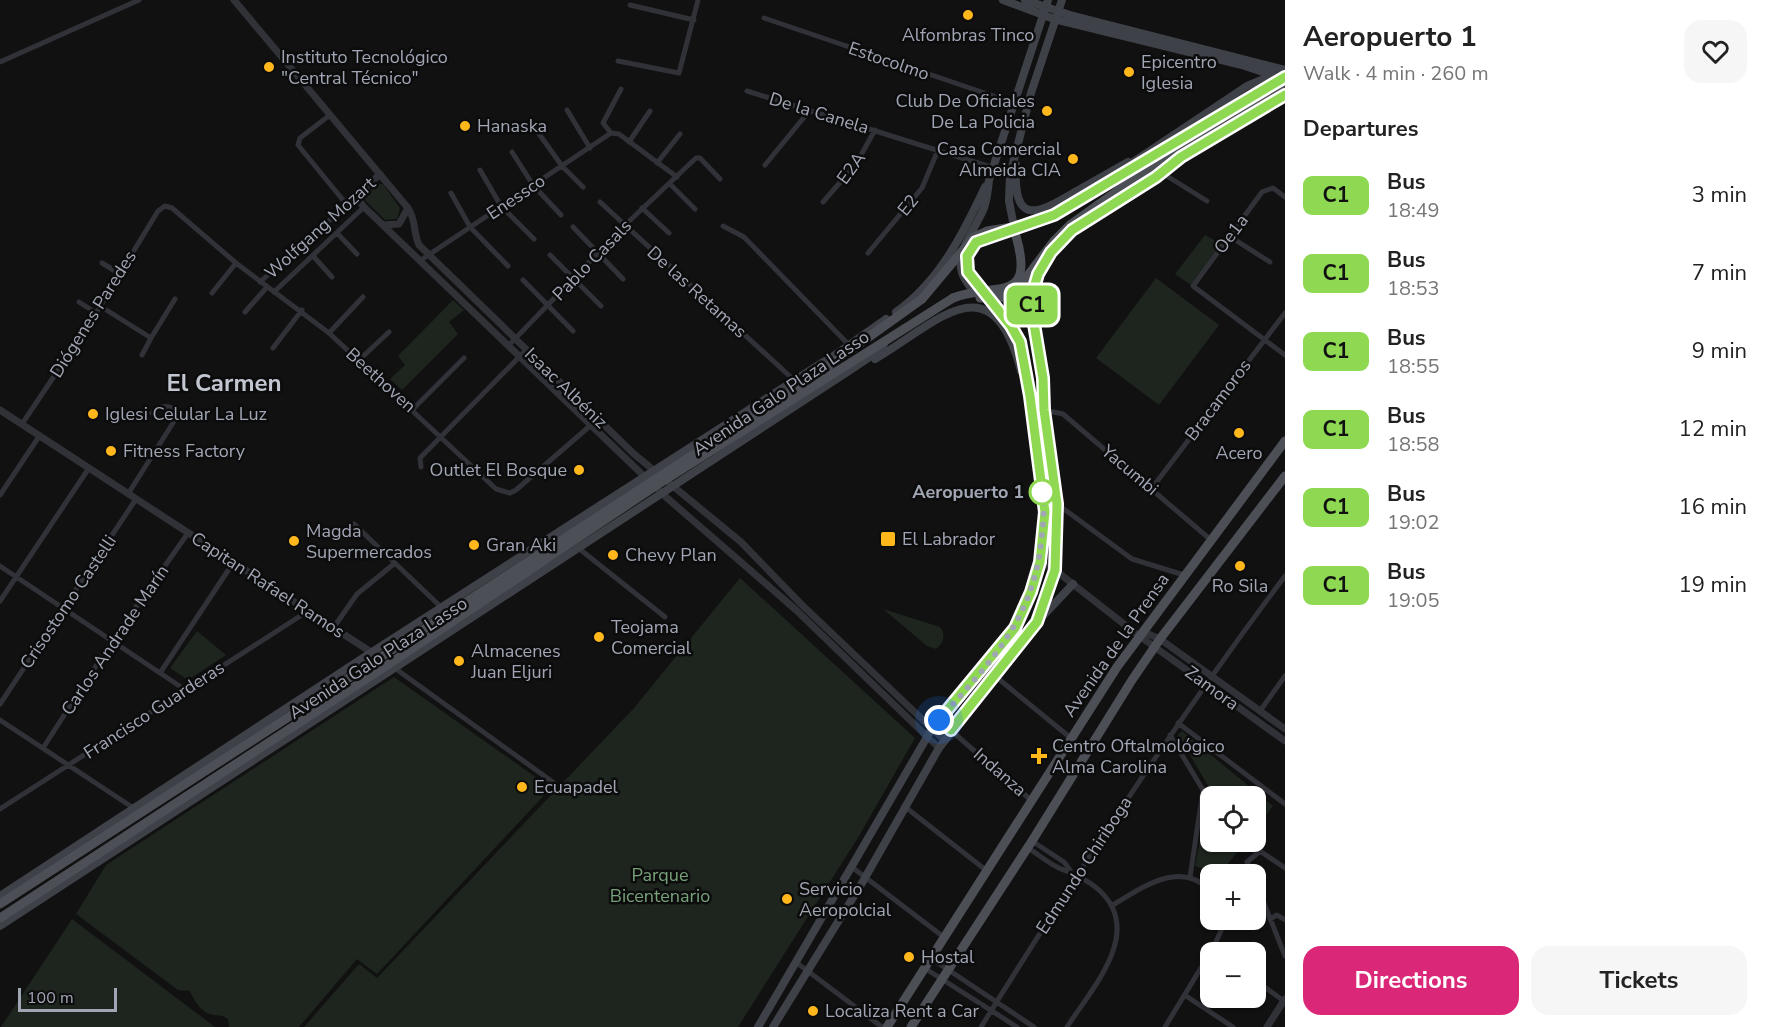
<!DOCTYPE html>
<html lang="en">
<head>
<meta charset="utf-8">
<style>
  :root { --surface:#fff; --page:#f6f6f6; --text:#222; --muted:#767676; --accent:#db2777 }
  body { margin:0; font-family:"Nunito Sans",sans-serif; background:var(--page); color:var(--text); height:100vh; display:flex; flex-direction:column; font-size:22px; white-space:nowrap }
  * { box-sizing:border-box; margin:0 }
  p { font-size:20px; color:var(--muted) }
  .icon { flex:none; width:33px; height:33px; fill:none; stroke:currentColor; stroke-width:2; stroke-linecap:round; stroke-linejoin:round }
  .map { position:relative; flex:1; overflow:hidden }
  .drawer { display:flex; flex-direction:column; background:var(--surface); width:480px }
  .drawer>* { flex:none }
  .badge { padding:0 12px; border-radius:9px; font-size:21px; line-height:39px }
  .tools { position:absolute; left:1200px; top:786px; display:grid; gap:12px }
  .tools a { display:grid; place-items:center; width:66px; height:66px; border-radius:12px; background:var(--surface); box-shadow:0 2px 4px #0004; font-size:30px }
  .scale { position:absolute; left:18px; bottom:15px; width:99px; box-sizing:border-box; padding-left:6px; border:3px solid #a1a6b4; border-top:0; font-size:16px; line-height:21px; white-space:nowrap; color:#a1a6b4; -webkit-text-stroke:4px #0c0c0d; paint-order:stroke }
  .you { position:absolute; width:30px; height:30px; margin:-15px; border:4px solid #fff; border-radius:50%; background:#1a73e8; box-shadow:0 0 0 9px #1a73e833 }
  .map>.badge { position:absolute; translate:-50% -50%; box-shadow:0 0 0 3px #fff }
  h2 { padding:0 18px; font-size:22px; line-height:54px }
  .round { display:grid; place-items:center; flex:none; width:63px; height:63px; border-radius:18px; background:var(--page) }
  .head { display:flex; align-items:center; justify-content:space-between; height:102px; padding:0 18px }
  h1 { font-size:28px; font-weight:700; line-height:45px }
  .button { display:flex; gap:12px; margin-top:auto; padding:12px 18px }
  .button a { flex:1; height:69px; border-radius:18px; background:var(--accent); color:#fff; font-size:24px; font-weight:700; line-height:69px; text-align:center }
  .button a+a { background:var(--page); color:var(--text) }
  ul { padding:0; list-style:none }
  li { display:flex; align-items:center; gap:18px; height:78px; padding:0 18px }
  li div { flex:1 }
  li b { display:block; font-size:22px }
  li em { font-style:normal }
  li .badge { min-width:66px; font-weight:700; text-align:center }
  main { display:flex; flex:1; min-height:0 }
  .map>svg:first-child { display:block }
  .green { fill:#1d251e }
  .lines { fill:none; stroke-linecap:round; stroke-linejoin:round }
  .minor { stroke:#313238; stroke-width:5 }
  .tertiary { stroke:#313238; stroke-width:7 }
  .secondary { stroke:#3f4148; stroke-width:8 }
  .primary { stroke:#4d4f57; stroke-width:9 }
  .primary-bridge { stroke:#4d4f57; stroke-width:9 }
  .line-casing { stroke:#fff; stroke-width:14 }
  .line { stroke:#8fd952; stroke-width:9 }
  .walk { stroke:#a1a6b4; stroke-width:6; stroke-dasharray:0 10.8 }
  .poi-dot { fill:#ffb71c; stroke:#0c0c0d; stroke-width:2 }
  .stop-dot { fill:#fff; stroke:#8fd952; stroke-width:3 }
  .labels { text-anchor:middle; stroke-width:5; stroke-linejoin:round; paint-order:stroke }
  .poi-label { font-size:18px; fill:#a1a6b4; stroke:#0c0c0d; text-anchor:start }
  .street-label { font-size:18px; fill:#a1a6b4; stroke:#0c0c0d }
  .stop-label { font-size:18px; font-weight:bold; fill:#a1a6b4; stroke:#0c0c0d; text-anchor:end }
  .park-label { font-size:18px; fill:#76a179; stroke:#0c0c0d }
  .district-label { font-size:24px; font-weight:bold; fill:#c2c6d0; stroke:#0c0c0d }
</style>
</head>
<body>
<main>
<div class="map">
<svg width="1285" height="1027" viewBox="0 0 1285 1027">
  <rect width="100%" height="100%" fill="#111112"/>
  <path class="green" d="M378 184H383L400 208 397 219 385 220 365 200V195Z
    M1205 235 1221 244 1191 285 1175 274Z
    M1156 278 1219 325 1159 405 1096 358Z
    M453 300 464 310 449 322 458 334 402 390 390 379 405 365 398 356Z
    M740 578 915 738 859 836 738 1027H304L359 964 377 978 634 708Z
    M883 609 940 627C946 635 944 643 936 649L927 646Z
    M197 631 226 655 188 680 170 668Z
    M394 677 551 788 377 974 357 959 299 1027H229L228 1019C222 1015 221 1016 214 1015 202 1014 194 1001 190 991L178 990 76 914 106 865Z
    M1182 731 1273 806 1256 829V796H1210V842H1246L1219 874 1195 866 1210 789 1178 735Z
    M72 919 215 1027H1Z"/>
  <g class="lines">
    <path class="minor" d="M630 5 694 20
      M764 18 1014 103
      M618 61 679 73 698 0
      M0 62 139 0
      M621 89 603 123 611 133 619 134 677 177
      M747 91 994 168
      M567 110 590 148
      M330 115 300 138 298 145 347 205
      M537 131 562 166 583 187
      M629 142 650 111
      M512 152 533 185 561 215
      M657 163 680 134
      M765 165 810 110
      M480 170 501 206 534 239
      M1162 173 1207 201
      M670 184 695 209
      M451 193 470 227 508 266
      M1285 197 1273 188 1262 192 1193 286 1285 355
      M600 202 795 381
      M823 202 856 164 875 130
      M642 208 669 233
      M723 226 744 237 849 345
      M573 227 623 279
      M337 233 357 254
      M1229 236 1270 262
      M868 253 922 188 938 150
      M550 255 601 306
      M313 256 332 277
      M421 260 611 133
      M102 263 120 274
      M523 280 573 331
      M260 282 356 197
      M274 292 364 207
      M212 293 236 263
      M79 302 96 313
      M100 306 151 338 142 355
      M245 312 267 287
      M329 333 363 297
      M151 338 175 299
      M509 345 624 226 696 158H700L720 179
      M273 348 302 310
      M359 360 389 332
      M413 409 464 358
      M1044 410 1063 414 1211 540
      M22 424 93 318 158 211 165 206 172 208 236 263 329 333 496 489 510 493 516 490 591 425
      M421 467 420 458 526 350
      M1152 488 1285 313
      M128 494 178 415C173 404 159 404 152 413
      M0 495 40 435
      M1057 504 1132 559 1184 575
      M354 524 441 607
      M577 547 665 617
      M0 566 184 689
      M0 601 89 468
      M334 627 357 594 395 563
      M396 669 561 788
      M160 673 233 563
      M995 676 1072 739
      M0 704 136 499
      M1260 711 1285 676
      M0 720 135 809
      M939 720 1032 801
      M1178 723 1285 804
      M1170 735 1203 790 1190 877
      M43 748 112 641 188 533
      M904 806 987 871
      M0 809 308 611
      M1032 841 1064 862 1070 870
      M1028 848C1038 854 1048 863 1059 868 1073 874 1087 879 1099 890 1145 932 1092 988 1067 1027
      M853 868 945 938
      M1252 874 1247 862 1260 851 1285 868
      M1256 883 1285 956
      M1113 905C1143 887 1179 860 1210 890
      M1270 919 1277 915 1285 920
      M1211 952 1221 931V920
      M932 959 1034 1027
      M797 963 882 1027
      M926 969 1017 1027
      M1256 981 1284 1001
      M1186 996 1233 1027
      M981 1027C1077 873 1176 721 1285 576
      M1165 1027 1210 953"/>
    <path class="tertiary" d="M234 0 408 208C416 219 413 232 419 245L634 454 741 542 802 605 944 740
      M380 174 356 197 364 207 647 479
      M383 225 399 224 408 208
      M0 410 374 654
      M659 491 796 610 939 748
      M1040 562 1055 570 1134 632 1285 741
      M1141 634 1146 633 1160 639 1285 729
      M1267 1027 1285 999"/>
    <path class="secondary" d="M1003 0 1054 19 1242 65 1284 79
      M1025 0 1073 16 1285 70
      M1177 159 1285 95
      M1016 165C1013 225 1035 216 1075 192 1093 182 1110 172 1128 162
      M1124 168 1247 86 1271 76
      M1015 232 1009 201 1010 175 1031 93 1062 0
      M979 295C942 265 970 241 984 208 987 199 988 190 989 180L1048 0
      M896 312C939 282 963 234 985 187
      M832 357 886 319
      M875 359C937 323 992 258 1021 371
      M1040 619 1073 584
      M0 896 375 650 823 362 838 356
      M0 926 852 369 880 350 884 344
      M758 1027 930 732 1015 628 1031 592 1040 562 1045 512 1025 367 1017 334 1004 316
      M773 1027 862 883 939 748 1037 622 1055 570 1057 509 1044 410 1043 378 1032 312 1033 291 1038 274 1051 252 1072 230 1156 177 1181 157"/>
    <path class="primary" d="M1024 225 1054 215 1285 77
      M983 238 969 251 968 272 1006 319
      M1016 291 1054 241 1070 225 1141 174 1285 85
      M0 904 813 377 922 299
      M0 918 389 664 654 487 953 298
      M887 1027 1117 667 1285 441
      M911 1027 1032 841 1132 680 1160 639 1285 476"/>
    <path class="primary-bridge" d="M953 298C994 282 1036 305 1016 236
      M980 298H1000L1016 291
      M922 299 974 237 987 231 1024 225"/>
  </g>
  <g class="lines">
    <g class="line-casing">
      <path id="line" d="M1285 77 1054 215 976 242 967 256 968 272 1011 326 1020 342 1030 396 1045 512 1040 562 1031 592 1015 628 939 720 951 730 1037 622 1055 570 1057 504 1044 410 1043 378 1032 312 1033 291 1038 274 1051 252 1072 230 1156 177 1181 157 1285 95"/>
    </g>
    <use href="#line" class="line"/>
    <path class="walk" d="M939 720C989 663 1032 622 1041 543 1043 525 1045 510 1042 492"/>
  </g>
  <g class="poi-dot">
    <circle cx="968" cy="15" r="6"/>
    <circle cx="269" cy="67" r="6"/>
    <circle cx="1129" cy="72" r="6"/>
    <circle cx="1047" cy="111" r="6"/>
    <circle cx="465" cy="126" r="6"/>
    <circle cx="1073" cy="159" r="6"/>
    <circle cx="93" cy="414" r="6"/>
    <circle cx="1239" cy="433" r="6"/>
    <circle cx="111" cy="451" r="6"/>
    <circle cx="579" cy="470" r="6"/>
    <rect x="880" y="531" width="16" height="16" rx="3"/>
    <circle cx="294" cy="541" r="6"/>
    <circle cx="474" cy="545" r="6"/>
    <circle cx="613" cy="555" r="6"/>
    <circle cx="1240" cy="566" r="6"/>
    <circle cx="599" cy="637" r="6"/>
    <circle cx="459" cy="661" r="6"/>
    <path d="M1036 747h6v6h6v6h-6v6h-6v-6h-6v-6h6z"/>
    <circle cx="522" cy="787" r="6"/>
    <circle cx="787" cy="899" r="6"/>
    <circle cx="909" cy="957" r="6"/>
    <circle cx="813" cy="1011" r="6"/>
  </g>
  <circle class="stop-dot" cx="1042" cy="492" r="12"/>
  <g class="labels">
    <g class="poi-label">
      <text x="968" y="41" text-anchor="middle">Alfombras Tinco</text>
      <text x="281" y="63">Instituto Tecnológico<tspan x="281" dy="21">"Central Técnico"</tspan></text>
      <text x="1141" y="68">Epicentro<tspan x="1141" dy="21">Iglesia</tspan></text>
      <text x="1035" y="107" text-anchor="end">Club De Oficiales<tspan x="1035" dy="21">De La Policia</tspan></text>
      <text x="477" y="132">Hanaska</text>
      <text x="1061" y="155" text-anchor="end">Casa Comercial<tspan x="1061" dy="21">Almeida CIA</tspan></text>
      <text x="105" y="420">Iglesi Celular La Luz</text>
      <text x="123" y="457">Fitness Factory</text>
      <text x="1239" y="459" text-anchor="middle">Acero</text>
      <text x="567" y="476" text-anchor="end">Outlet El Bosque</text>
      <text x="306" y="537">Magda<tspan x="306" dy="21">Supermercados</tspan></text>
      <text x="902" y="545">El Labrador</text>
      <text x="486" y="551">Gran Aki</text>
      <text x="625" y="561">Chevy Plan</text>
      <text x="1240" y="592" text-anchor="middle">Ro Sila</text>
      <text x="611" y="633">Teojama<tspan x="611" dy="21">Comercial</tspan></text>
      <text x="471" y="657">Almacenes<tspan x="471" dy="21">Juan Eljuri</tspan></text>
      <text x="1052" y="752">Centro Oftalmológico<tspan x="1052" dy="21">Alma Carolina</tspan></text>
      <text x="534" y="793">Ecuapadel</text>
      <text x="799" y="895">Servicio<tspan x="799" dy="21">Aeropolcial</tspan></text>
      <text x="921" y="963">Hostal</text>
      <text x="825" y="1017">Localiza Rent a Car</text>
    </g>
    <g class="street-label">
      <text transform="translate(889 61) rotate(19)" y="6">Estocolmo</text>
      <text transform="translate(819 113) rotate(17)" y="6">De la Canela</text>
      <text transform="translate(851 168) rotate(-54)" y="6">E2A</text>
      <text transform="translate(516 197) rotate(-34)" y="6">Enessco</text>
      <text transform="translate(908 205) rotate(-51)" y="6">E2</text>
      <text transform="translate(320 228) rotate(-42)" y="6">Wolfgang Mozart</text>
      <text transform="translate(1231 234) rotate(-53)" y="6">Oe1a</text>
      <text transform="translate(592 260) rotate(-46)" y="6">Pablo Casals</text>
      <text transform="translate(697 292) rotate(42)" y="6">De las Retamas</text>
      <text transform="translate(93 314) rotate(-58)" y="6">Diógenes Paredes</text>
      <text transform="translate(381 380) rotate(42)" y="6">Beethoven</text>
      <text transform="translate(566 388) rotate(44)" y="6">Isaac Albéniz</text>
      <text transform="translate(781 393) rotate(-34)" y="6">Avenida Galo Plaza Lasso</text>
      <text transform="translate(1218 400) rotate(-53)" y="6">Bracamoros</text>
      <text transform="translate(1130 470) rotate(40)" y="6">Yacumbi</text>
      <text transform="translate(268 585) rotate(33)" y="6">Capitan Rafael Ramos</text>
      <text transform="translate(68 602) rotate(-56)" y="6">Crisostomo Castelli</text>
      <text transform="translate(115 640) rotate(-56)" y="6">Carlos Andrade Marín</text>
      <text transform="translate(1116 645) rotate(-55)" y="6">Avenida de la Prensa</text>
      <text transform="translate(378 658) rotate(-33)" y="6">Avenida Galo Plaza Lasso</text>
      <text transform="translate(1212 688) rotate(36)" y="6">Zamora</text>
      <text transform="translate(154 710) rotate(-33)" y="6">Francisco Guarderas</text>
      <text transform="translate(1000 772) rotate(41)" y="6">Indanza</text>
      <text transform="translate(1084 865) rotate(-57)" y="6">Edmundo Chiriboga</text>
    </g>
    <g class="stop-label">
      <text x="1024" y="498">Aeropuerto 1</text>
    </g>
    <g class="park-label">
      <text x="660" y="881">Parque<tspan x="660" dy="21">Bicentenario</tspan></text>
    </g>
    <g class="district-label">
      <text x="224" y="391">El Carmen</text>
    </g>
  </g>
</svg>
<div class="tools">
<a><svg class="icon" aria-label="locate" viewBox="0 0 24 24"><circle cx="12" cy="12" r="6"/><path d="M12 2v4M12 18v4M2 12h4M18 12h4"/></svg></a>
<a>+</a>
<a>−</a>
</div>
<div class="scale">100 m</div>
<div class="you" style="left:939px;top:720px"></div>
<b class="badge" style="left:1032px;top:305px;background:#8fd952;color:#111">C1</b>
</div>
<section class="drawer">
<div class="head"><div><h1>Aeropuerto 1</h1><p>Walk · 4 min · 260 m</p></div><a class="round"><svg class="icon" aria-label="heart" viewBox="0 0 24 24"><path d="M12 20l-8-8c-3-5 5-10 8-4 3-6 11-1 8 4z"/></svg></a></div>
<h2>Departures</h2>
<ul>
<li><span class="badge" style="background:#8fd952;color:#111">C1</span><div><b>Bus</b><p>18:49</p></div><em>3 min</em></li>
<li><span class="badge" style="background:#8fd952;color:#111">C1</span><div><b>Bus</b><p>18:53</p></div><em>7 min</em></li>
<li><span class="badge" style="background:#8fd952;color:#111">C1</span><div><b>Bus</b><p>18:55</p></div><em>9 min</em></li>
<li><span class="badge" style="background:#8fd952;color:#111">C1</span><div><b>Bus</b><p>18:58</p></div><em>12 min</em></li>
<li><span class="badge" style="background:#8fd952;color:#111">C1</span><div><b>Bus</b><p>19:02</p></div><em>16 min</em></li>
<li><span class="badge" style="background:#8fd952;color:#111">C1</span><div><b>Bus</b><p>19:05</p></div><em>19 min</em></li>
</ul>
<div class="button"><a>Directions</a><a>Tickets</a></div>
</section>
</main>
</body>
</html>
